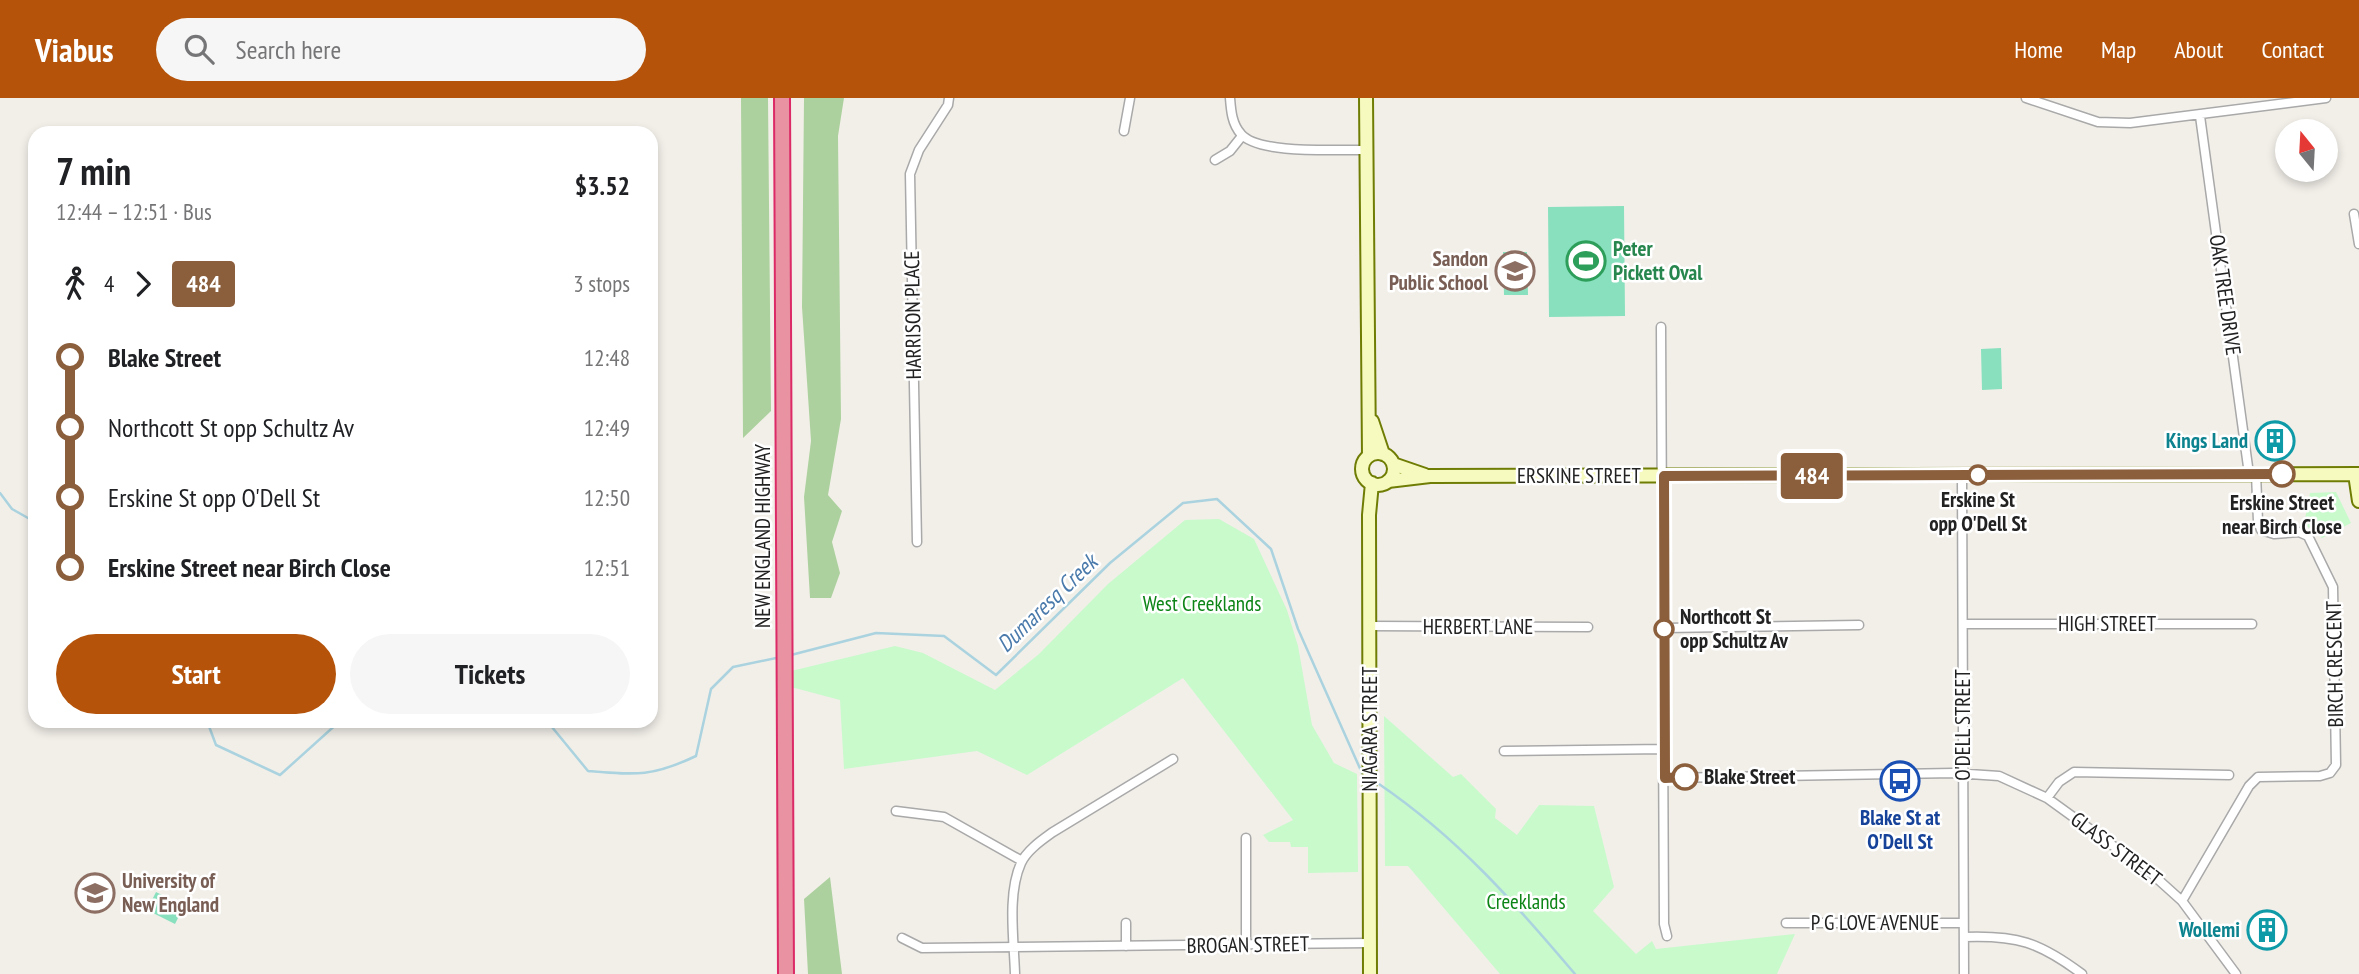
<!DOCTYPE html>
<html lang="en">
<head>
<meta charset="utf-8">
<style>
  :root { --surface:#fff; --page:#f6f6f6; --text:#202124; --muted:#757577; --accent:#b45309 }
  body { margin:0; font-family:"PT Sans Narrow",sans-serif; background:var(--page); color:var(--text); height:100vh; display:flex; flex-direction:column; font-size:26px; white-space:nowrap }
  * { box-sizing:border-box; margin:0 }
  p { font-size:23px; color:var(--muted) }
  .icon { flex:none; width:38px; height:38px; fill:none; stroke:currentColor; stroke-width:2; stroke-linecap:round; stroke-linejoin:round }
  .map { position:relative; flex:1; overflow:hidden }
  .drawer { position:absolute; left:28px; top:28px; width:630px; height:602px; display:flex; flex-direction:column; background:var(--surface); border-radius:21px; box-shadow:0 4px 10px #0003 }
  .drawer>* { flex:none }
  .badge { padding:0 14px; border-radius:5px; font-size:24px; line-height:46px }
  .needle { width:46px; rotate:342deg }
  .controls { position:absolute; left:2275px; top:21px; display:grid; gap:14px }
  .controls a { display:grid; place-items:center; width:63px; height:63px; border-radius:50%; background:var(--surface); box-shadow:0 4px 10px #0003; font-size:35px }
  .map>.badge { position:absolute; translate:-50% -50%; box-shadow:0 0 0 4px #fff }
  .legs { display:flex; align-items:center; gap:10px; height:77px; padding:0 28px; font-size:23px }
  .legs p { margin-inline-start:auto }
  .summary { display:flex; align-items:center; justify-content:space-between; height:119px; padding:0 28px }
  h1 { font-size:38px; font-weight:600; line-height:52px }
  .primary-button { display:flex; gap:14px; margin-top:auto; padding:14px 28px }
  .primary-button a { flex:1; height:80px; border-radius:42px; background:var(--accent); color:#fff; font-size:28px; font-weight:600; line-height:80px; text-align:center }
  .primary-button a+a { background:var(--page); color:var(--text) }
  ul { padding:0 28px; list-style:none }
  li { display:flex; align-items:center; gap:24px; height:70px; font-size:26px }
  li i { display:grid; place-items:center; width:10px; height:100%; margin:0 9px; background:currentColor }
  li i::after { content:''; width:18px; height:18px; margin:-9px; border:5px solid; border-radius:50%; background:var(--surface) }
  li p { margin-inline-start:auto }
  li:first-child i { background:linear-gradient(#0000 50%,currentColor 0) }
  li:last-child i { background:linear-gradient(currentColor 50%,#0000 0) }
  header { display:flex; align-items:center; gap:42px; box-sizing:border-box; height:98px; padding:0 35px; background:var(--accent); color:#fff }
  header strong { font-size:33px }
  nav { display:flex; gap:38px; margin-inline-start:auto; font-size:24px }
  .search { width:490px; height:63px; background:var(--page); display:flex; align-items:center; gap:18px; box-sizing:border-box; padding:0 24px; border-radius:38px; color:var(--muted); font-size:26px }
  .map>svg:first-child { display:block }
  .forest { fill:#add19e }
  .park { fill:#c8facc }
  .pitch { fill:#88e0be }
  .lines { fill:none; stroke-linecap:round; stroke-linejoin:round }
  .stream { stroke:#aad3df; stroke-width:2.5 }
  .street-casing { stroke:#a9a9a9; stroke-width:11 }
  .secondary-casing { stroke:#707d05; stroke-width:16 }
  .highway-casing { stroke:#dc2a67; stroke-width:18 }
  .street { stroke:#fff; stroke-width:8 }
  .secondary { stroke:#f7fabf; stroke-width:12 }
  .highway { stroke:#e892a2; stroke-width:14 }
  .line-1-casing { stroke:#fff; stroke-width:16 }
  .line-1 { stroke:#8b5e3c; stroke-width:10 }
  .stop-1-dot { fill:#fff; stroke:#8b5e3c; stroke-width:3.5 }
  .labels { text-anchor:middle; stroke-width:5; stroke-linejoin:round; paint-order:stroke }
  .leisure-label { font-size:21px; font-weight:bold; fill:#27864d; stroke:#fff; text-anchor:start }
  .education-label { font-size:21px; font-weight:bold; fill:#785e54; stroke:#fff; text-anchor:end }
  .street-label { font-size:21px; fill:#222; stroke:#fff }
  .culture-label { font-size:21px; font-weight:bold; fill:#0d838f; stroke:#fff; text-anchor:end }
  .stop-label { font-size:21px; font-weight:bold; fill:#222; stroke:#fff }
  .park-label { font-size:21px; fill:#0c8416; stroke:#fff }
  .transit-label { font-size:21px; font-weight:bold; fill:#164399; stroke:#fff }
  .water-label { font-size:23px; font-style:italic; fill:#4a7aab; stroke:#fff }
</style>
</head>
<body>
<header>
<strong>Viabus</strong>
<div class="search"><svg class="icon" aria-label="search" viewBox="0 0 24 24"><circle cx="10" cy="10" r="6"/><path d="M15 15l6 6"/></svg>Search here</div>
<nav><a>Home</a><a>Map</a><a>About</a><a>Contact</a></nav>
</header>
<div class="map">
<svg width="2359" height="876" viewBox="0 0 2359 876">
  <rect width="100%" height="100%" fill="#f2efe9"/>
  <path class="forest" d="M741 0H768L771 313 743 340Z
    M804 0H844L838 38 841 321 828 397 842 413 832 444 840 475 831 500H810L804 399 811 343 802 209Z
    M830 779 842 876H808L804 801Z"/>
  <path class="park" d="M2336 394 2351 425 2322 440 2304 426 2310 395Z
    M1219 421 1254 441 1287 512 1298 548 1312 627 1334 665 1357 676 1358 774 1308 775V749H1291L1290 744H1269L1263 737 1293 722 1183 580 1027 677 977 653 844 671 840 602 791 589V573L895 548 923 555 995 592 1039 556 1108 486 1185 422Z
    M1384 618 1453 679 1461 676 1496 711 1495 720 1517 737 1539 707 1594 708 1614 789 1593 813 1636 856 1652 843 1656 851 1795 836 1777 876H1500L1408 768H1385Z"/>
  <path class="pitch" d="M1624 108 1625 218 1549 219 1548 109Z
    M1503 154H1527L1528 197H1504Z
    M2001 250 2002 291 1982 292 1981 251Z
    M156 794 184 808 175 826 147 812Z"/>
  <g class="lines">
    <path class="stream" d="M0 395 12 411 35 424
      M791 557 876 535 944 538 996 577 1110 465 1183 405 1217 401 1271 451 1298 531 1362 675
      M207 623 216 647 280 677 340 623
      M547 623 588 673C636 677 652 679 696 658L711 591 733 569 781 559
      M1379 686C1458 740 1514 804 1575 876"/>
    <g class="street-casing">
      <path id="street" d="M1230 0C1231 13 1232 26 1241 36 1259 57 1339 51 1367 52
        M2026 0 2098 24 2130 25 2326 0
        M2200 18 2249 376
        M1124 33 1130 0
        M1215 62 1230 53 1242 38
        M2354 116 2359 146
        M1661 229 1664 826 1667 838
        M1962 377 1964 876
        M917 444 910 76 919 52 948 7 949 0
        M1963 526H2252
        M1369 528 1588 529
        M1664 530 1859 527
        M1504 653 1665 651
        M1665 680 1954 675 1999 678 2047 700 2152 776 2182 803 2236 876
        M2047 700 2059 684 2074 674 2229 677
        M896 713 944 719 1022 763
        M2182 803 2249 688 2258 679 2320 678 2330 675 2336 667 2333 489 2308 438 2299 434 2274 436 2261 432 2258 423 2256 376
        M1786 825H1963
        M1964 839C2017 837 2039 844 2082 876
        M902 840 922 850 1370 845
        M1126 848V825
        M1246 848V740
        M1015 876C1014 842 1007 796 1021 765 1027 752 1042 742 1053 734L1173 661"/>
    </g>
    <g class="secondary-casing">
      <path id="secondary" d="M1366 0 1369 358
        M1372 323 1383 356
        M1362 371a16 16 0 1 1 32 0a16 16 0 1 1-32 0Z
        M1393 366 1425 377
        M2355 376 2359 403
        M1388 383 1430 378 2359 376
        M1370 876 1369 417 1372 385"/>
    </g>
    <g class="highway-casing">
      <path id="highway" d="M782 0 786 876"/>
    </g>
    <use href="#street" class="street"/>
    <use href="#secondary" class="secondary"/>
    <use href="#highway" class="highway"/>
  </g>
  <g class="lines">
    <g class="line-1-casing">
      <path id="line-1" d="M1685 679 1665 680 1664 378 2282 376"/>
    </g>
    <use href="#line-1" class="line-1"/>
  </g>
  <defs>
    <g id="stadium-ring" transform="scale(2.0125)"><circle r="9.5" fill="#fff" stroke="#2e9e5b" stroke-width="1.5"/><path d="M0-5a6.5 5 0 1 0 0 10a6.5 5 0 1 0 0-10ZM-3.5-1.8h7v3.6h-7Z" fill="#2e9e5b"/></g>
    <g id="school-ring" transform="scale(2.0125)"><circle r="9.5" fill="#fff" stroke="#8d6e63" stroke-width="1.5"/><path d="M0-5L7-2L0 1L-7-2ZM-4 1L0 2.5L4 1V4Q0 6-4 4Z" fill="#8d6e63"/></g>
    <g id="building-ring" transform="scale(2.0125)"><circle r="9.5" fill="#fff" stroke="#0f9aa8" stroke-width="1.5"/><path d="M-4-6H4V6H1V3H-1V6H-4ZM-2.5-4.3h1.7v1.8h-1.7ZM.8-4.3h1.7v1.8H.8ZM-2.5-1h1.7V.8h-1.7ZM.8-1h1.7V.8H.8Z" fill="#0f9aa8"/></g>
    <g id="bus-ring" transform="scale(2.0125)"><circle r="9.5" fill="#fff" stroke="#1a4fb4" stroke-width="1.5"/><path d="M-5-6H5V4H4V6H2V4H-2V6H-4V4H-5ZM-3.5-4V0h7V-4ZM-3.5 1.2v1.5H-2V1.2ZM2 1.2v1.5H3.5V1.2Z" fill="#1a4fb4"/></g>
    <g id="university-ring" transform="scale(2.0125)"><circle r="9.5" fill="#fff" stroke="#8d6e63" stroke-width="1.5"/><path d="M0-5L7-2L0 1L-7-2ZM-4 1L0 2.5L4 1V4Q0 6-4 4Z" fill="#8d6e63"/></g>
  </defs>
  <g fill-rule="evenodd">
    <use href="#stadium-ring" x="1586" y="163"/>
    <use href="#school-ring" x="1515" y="173"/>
    <use href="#building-ring" x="2275" y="343"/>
    <use href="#bus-ring" x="1900" y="683"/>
    <use href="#university-ring" x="95" y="795"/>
    <use href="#building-ring" x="2267" y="832"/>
  </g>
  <g class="stop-1-dot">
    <circle cx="2282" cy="376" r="12"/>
    <circle cx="1978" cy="377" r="9"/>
    <circle cx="1664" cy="531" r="9"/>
    <circle cx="1685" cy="679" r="12"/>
  </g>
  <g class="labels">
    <g class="leisure-label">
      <text x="1613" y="158">Peter<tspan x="1613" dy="24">Pickett Oval</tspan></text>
    </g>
    <g class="education-label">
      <text x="1488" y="168">Sandon<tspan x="1488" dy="24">Public School</tspan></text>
      <text x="122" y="790" text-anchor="start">University of<tspan x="122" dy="24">New England</tspan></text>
    </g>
    <g class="street-label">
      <text transform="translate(2225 197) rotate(82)" y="7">OAK TREE DRIVE</text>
      <text transform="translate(913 217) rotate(-91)" y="7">HARRISON PLACE</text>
      <text x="1579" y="385">ERSKINE STREET</text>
      <text transform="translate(763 438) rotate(-90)" y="7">NEW ENGLAND HIGHWAY</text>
      <text x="2107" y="533">HIGH STREET</text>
      <text x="1478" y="536">HERBERT LANE</text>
      <text transform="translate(2335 566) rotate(-91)" y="7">BIRCH CRESCENT</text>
      <text transform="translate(1963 627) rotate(-90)" y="7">O'DELL STREET</text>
      <text transform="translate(1370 631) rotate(-90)" y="7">NIAGARA STREET</text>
      <text transform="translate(2116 751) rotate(37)" y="7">GLASS STREET</text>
      <text x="1875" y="832">P G LOVE AVENUE</text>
      <text transform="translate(1248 847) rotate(-1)" y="7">BROGAN STREET</text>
    </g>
    <g class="culture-label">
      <text x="2248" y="350">Kings Land</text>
      <text x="2240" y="839">Wollemi</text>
    </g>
    <g class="stop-label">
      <text x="1978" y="409">Erskine St<tspan x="1978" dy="24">opp O'Dell St</tspan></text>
      <text x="2282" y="412">Erskine Street<tspan x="2282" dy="24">near Birch Close</tspan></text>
      <text x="1680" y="526" text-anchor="start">Northcott St<tspan x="1680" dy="24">opp Schultz Av</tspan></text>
      <text x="1704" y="686" text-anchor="start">Blake Street</text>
    </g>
    <g class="park-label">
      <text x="1202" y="513">West Creeklands</text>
      <text x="1526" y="811">Creeklands</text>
    </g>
    <g class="transit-label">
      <text x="1900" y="727">Blake St at<tspan x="1900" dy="24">O'Dell St</tspan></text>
    </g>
    <g class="water-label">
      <text transform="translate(1047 505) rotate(-44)" y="8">Dumaresq Creek</text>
    </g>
  </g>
</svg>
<div class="controls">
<a><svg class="needle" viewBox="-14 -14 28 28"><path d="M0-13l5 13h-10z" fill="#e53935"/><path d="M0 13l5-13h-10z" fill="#757577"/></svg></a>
</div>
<b class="badge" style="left:1812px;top:378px;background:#8b5e3c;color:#fff">484</b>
<section class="drawer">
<div class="summary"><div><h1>7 min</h1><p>12:44 – 12:51 · Bus</p></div><b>$3.52</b></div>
<div class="legs"><svg class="icon" aria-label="walk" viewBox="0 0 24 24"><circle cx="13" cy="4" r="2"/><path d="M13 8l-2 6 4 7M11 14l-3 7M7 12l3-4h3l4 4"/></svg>4<svg class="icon" aria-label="forward" viewBox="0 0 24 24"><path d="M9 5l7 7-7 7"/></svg><b class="badge" style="background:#8b5e3c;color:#fff">484</b><p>3 stops</p></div>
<ul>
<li><i style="color:#8b5e3c"></i><b>Blake Street</b><p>12:48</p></li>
<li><i style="color:#8b5e3c"></i><span>Northcott St opp Schultz Av</span><p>12:49</p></li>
<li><i style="color:#8b5e3c"></i><span>Erskine St opp O'Dell St</span><p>12:50</p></li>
<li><i style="color:#8b5e3c"></i><b>Erskine Street near Birch Close</b><p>12:51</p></li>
</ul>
<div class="primary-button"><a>Start</a><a>Tickets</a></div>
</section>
</div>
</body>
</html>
